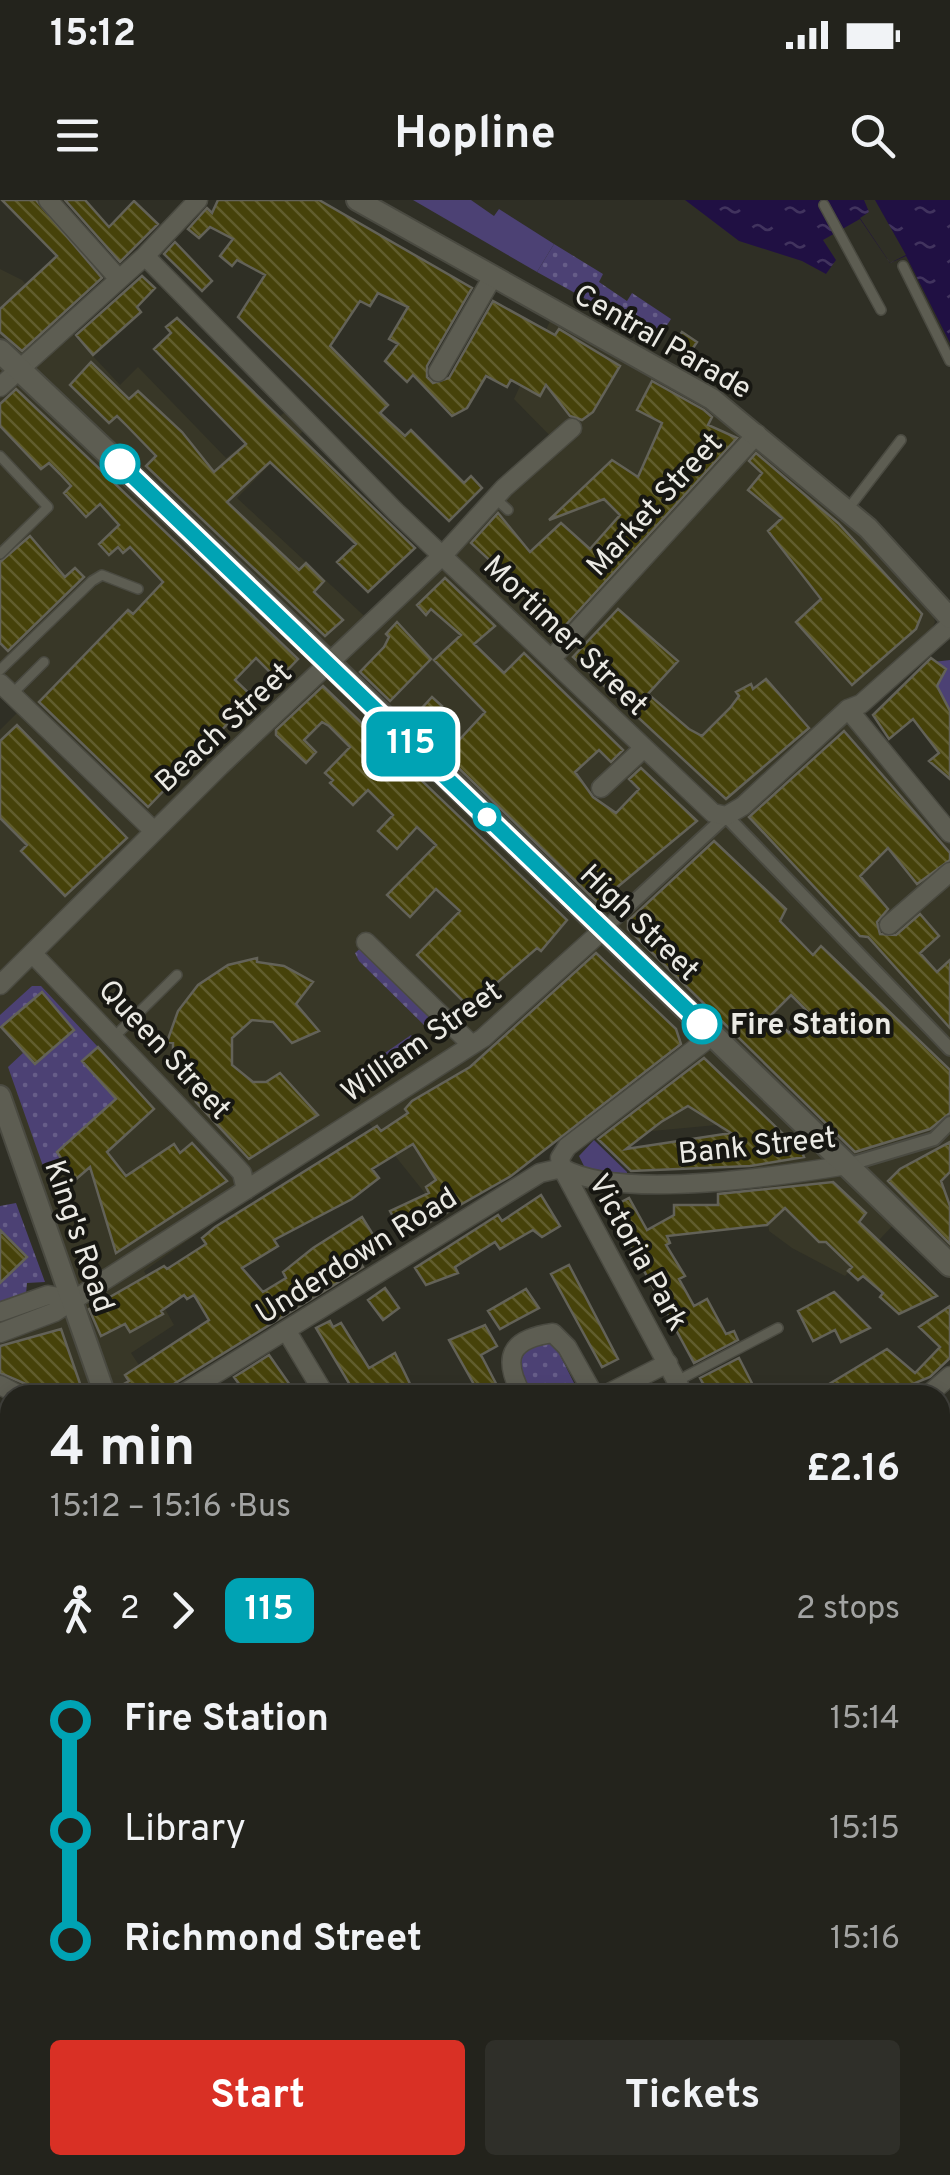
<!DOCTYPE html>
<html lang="en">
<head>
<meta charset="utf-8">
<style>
  :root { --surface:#23231c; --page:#2f2f29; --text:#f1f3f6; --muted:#a3a4a3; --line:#40403b; --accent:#d93025 }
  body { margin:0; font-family:Overpass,sans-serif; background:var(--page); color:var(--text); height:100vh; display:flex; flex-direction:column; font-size:38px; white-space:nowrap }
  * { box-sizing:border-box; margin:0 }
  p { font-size:32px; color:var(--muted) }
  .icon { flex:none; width:55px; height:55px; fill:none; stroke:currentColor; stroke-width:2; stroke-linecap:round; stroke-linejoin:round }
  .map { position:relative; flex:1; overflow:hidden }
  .side { position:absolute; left:0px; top:1185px; width:950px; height:790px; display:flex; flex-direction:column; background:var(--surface); border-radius:30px 30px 0 0; box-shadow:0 5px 15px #0003,0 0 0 2px var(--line) }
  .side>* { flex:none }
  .badge { padding:0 20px; border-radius:15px; font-size:35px; line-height:65px }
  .map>.badge { position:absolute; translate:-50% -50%; box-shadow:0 0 0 5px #fff }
  .legs { display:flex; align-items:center; gap:15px; height:110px; padding:0 50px; font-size:32px }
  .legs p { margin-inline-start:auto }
  .overview { display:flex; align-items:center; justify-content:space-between; height:170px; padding:0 50px }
  h1 { font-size:55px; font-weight:700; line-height:75px }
  .primary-button { display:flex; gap:20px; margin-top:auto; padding:20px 50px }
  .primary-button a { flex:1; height:115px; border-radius:10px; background:var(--accent); color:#fff; font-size:40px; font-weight:700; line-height:115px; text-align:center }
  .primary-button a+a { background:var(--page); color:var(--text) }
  ul { padding:0 50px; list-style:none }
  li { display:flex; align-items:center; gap:35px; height:110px; font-size:38px }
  li i { display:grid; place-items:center; width:15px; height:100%; margin:0 12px; background:currentColor }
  li i::after { content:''; width:25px; height:25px; margin:-12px; border:8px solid; border-radius:50%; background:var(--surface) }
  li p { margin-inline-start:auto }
  li:first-child i { background:linear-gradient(#0000 50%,currentColor 0) }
  li:last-child i { background:linear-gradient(currentColor 50%,#0000 0) }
  .status { display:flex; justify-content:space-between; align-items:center; height:70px; padding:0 50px; background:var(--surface); direction:ltr }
  .status svg { height:28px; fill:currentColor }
  header { display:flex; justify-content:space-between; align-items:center; height:130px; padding:0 50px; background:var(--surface); font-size:45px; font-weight:700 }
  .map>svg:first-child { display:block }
  .built { fill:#383727 }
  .grass { fill:url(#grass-dots) }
  .garden { fill:#4c4174 }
  .water { fill:url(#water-ripples) }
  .pier { fill:#2f2f25 }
  .building { fill:url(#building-back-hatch); stroke:#636258; stroke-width:2.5; fill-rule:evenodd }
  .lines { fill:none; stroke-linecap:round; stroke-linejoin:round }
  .service-casing { stroke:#4a4a41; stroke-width:12 }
  .pedestrian-casing { stroke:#4a4a41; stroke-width:16 }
  .minor-casing { stroke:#4a4a41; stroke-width:21 }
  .tertiary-casing { stroke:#4a4a41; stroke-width:24 }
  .secondary-casing { stroke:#4a4a41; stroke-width:26 }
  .service { stroke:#5d5d52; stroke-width:9 }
  .pedestrian { stroke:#5d5d52; stroke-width:12 }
  .minor { stroke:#5d5d52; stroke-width:18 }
  .tertiary { stroke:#5d5d52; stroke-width:20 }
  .secondary { stroke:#5d5d52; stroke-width:22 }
  .line-1-casing { stroke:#fff; stroke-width:22 }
  .line-1 { stroke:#00a3b4; stroke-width:15 }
  .stop-1-dot { fill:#fff; stroke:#00a3b4; stroke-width:5 }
  .labels { text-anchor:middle; stroke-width:8; stroke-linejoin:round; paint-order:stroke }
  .street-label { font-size:30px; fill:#ebeae4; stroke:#171712 }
  .stop-label { font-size:30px; font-weight:bold; fill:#ebeae4; stroke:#171712; text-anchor:start }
</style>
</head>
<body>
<div class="status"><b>15:12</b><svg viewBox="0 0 49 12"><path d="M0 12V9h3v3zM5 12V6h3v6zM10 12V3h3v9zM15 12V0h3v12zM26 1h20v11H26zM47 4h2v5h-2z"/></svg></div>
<header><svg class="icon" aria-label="menu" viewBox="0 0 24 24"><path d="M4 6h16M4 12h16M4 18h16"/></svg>Hopline<svg class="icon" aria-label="search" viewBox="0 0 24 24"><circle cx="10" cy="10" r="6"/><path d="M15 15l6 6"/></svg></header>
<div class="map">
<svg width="950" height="1975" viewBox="0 0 950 1975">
  <defs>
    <pattern id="grass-dots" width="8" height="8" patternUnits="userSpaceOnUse" patternTransform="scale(2.5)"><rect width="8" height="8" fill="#4c4174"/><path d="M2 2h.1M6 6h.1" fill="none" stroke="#665d88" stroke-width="1.8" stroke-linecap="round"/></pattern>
    <pattern id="water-ripples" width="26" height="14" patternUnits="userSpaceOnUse" patternTransform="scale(2.5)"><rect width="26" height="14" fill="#201043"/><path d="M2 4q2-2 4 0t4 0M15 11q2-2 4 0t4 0" fill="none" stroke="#41335e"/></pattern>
    <pattern id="building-back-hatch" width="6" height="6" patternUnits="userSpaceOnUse" patternTransform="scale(2.5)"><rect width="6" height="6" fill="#46420a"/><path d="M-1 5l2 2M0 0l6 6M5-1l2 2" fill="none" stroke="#615d2e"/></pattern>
  </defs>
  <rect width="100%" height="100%" fill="#2f2f25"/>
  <path class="built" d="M0 69 22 80 120 185 138 167 226 258 285 212 303 231 237 298 374 425 558 244 514 199 551 119 718 211 874 345 932 411 935 422 926 440 839 509 950 637V1074L898 1020 845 1076 792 1048 769 1031 764 988 750 962 717 925 555 940 444 1017 364 917 144 1071 174 1125 131 1153 159 1195H10V1200L0 1195V1118L57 1089 0 921V530L17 513 0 497Z
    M10 1336V1513L0 1500V1344Z
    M10 1539V1647L0 1635V1548Z
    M10 1655V1965H51L43 1975H0V1663Z
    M293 1965H395L382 1975H303Z"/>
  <path class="grass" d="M554 44 603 74 599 82 627 101 632 93 671 119 658 139 537 72Z
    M363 746 441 822 437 830H429L359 761 355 753Z
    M32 786H41L98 847 82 861 116 899 57 952 67 963 44 969 8 867 23 853 0 826V815Z
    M411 835 415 841C402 858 364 894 343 891V882Z
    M16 1003 45 1082 27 1083 26 1094 0 1102V1006Z
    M549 1141 563 1152 560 1155 580 1195H530L516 1169 529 1145Z"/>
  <path class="garden" d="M413 0H471L494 16 499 9 554 44 537 72Z
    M950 460V523L910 481 933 462Z
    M594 940 627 972V974L585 968 579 956Z"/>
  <path class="water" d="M685 0H950V143L906 56 890 63 860 19 823 40 836 60 826 74 802 61 739 41Z"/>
  <path class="pier" d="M864 0H875L906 55 890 63 860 18 869 12Z"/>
  <path class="building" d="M2 0H36L102 78 22 151 0 132V109L57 56Z
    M65 0H85L109 27 134 1 158 24 120 62Z
    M218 0H319L472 88 427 166V177L433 183 449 178 493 101 555 135 559 129 620 166 593 212 582 220 570 216 546 185 540 196 511 180 507 187 486 176 467 208 452 216 413 175 407 182 385 161 398 144 389 139 408 107 378 93 370 106 360 101 330 146 388 205 380 213 405 236 411 230 464 283 471 276 482 288 449 321 238 117 265 75 237 60 232 66 220 56 233 39 210 27 199 38 188 29 207 8 212 13Z
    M175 42 212 81 202 91 164 54Z
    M142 76 155 88 137 107 141 112 93 155 76 135Z
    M177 118 415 348 368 392 337 362 356 344 270 262 227 302 299 370 306 363 324 381 314 392 343 420 325 436 146 266 156 256 127 226 117 216 109 223 70 185 91 162 129 199 138 191 182 232 214 272 246 244 154 149 171 133 166 127Z
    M682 132 697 142 687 157 672 147Z
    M652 181 704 210 712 217 708 225 737 238 563 428 471 343 498 313 530 352 561 323 590 349 620 315 604 299 549 320 612 260 638 277 662 223 637 210Z
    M16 189 298 459 271 487 270 472 256 458 235 480 257 501 241 518 237 514 148 607 39 502 128 410 133 414 163 382 130 347 123 353 118 347 109 355 99 344 119 325 100 304 86 317 64 293 71 286 60 274 49 263 41 269 0 226V204Z
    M756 253 838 323 922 414 916 429 852 485 796 422 821 399 768 331 782 318 748 290 762 273 749 261Z
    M30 336 65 377 75 368 84 377 8 451 0 443V362Z
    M445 378 495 426 474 444 504 473 524 453 623 550 611 562 599 550 575 572 593 597 616 613 639 589 629 579 641 568 697 621 598 703 410 521 432 497 442 506 434 515 460 539 485 512 434 460 461 435 431 409 426 415 417 405Z
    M618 409 678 461 648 494 689 529 702 536 730 508 739 496 736 492 751 484 753 489 766 479 809 528 726 599 573 457Z
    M397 422 431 459 390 501 360 472 384 447 389 437 386 434Z
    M931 458 946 469 937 486 950 511V579L929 561 939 553 913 519 889 539 873 515Z
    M323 486 567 720 541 751 537 748 469 807 417 755 460 711 436 689 410 717 387 695 436 645 417 627 397 649 378 631 393 615 368 590 353 605 330 583 333 580 325 573 350 547 329 526 322 522 304 540 316 552 306 563 276 535V530Z
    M17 525 127 638 65 696 21 651 27 645 0 618V541Z
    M844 531 950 653V660L917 684 888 648 860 676 888 709 877 722 880 734 896 735 920 714 939 736 920 753 937 772 950 760V828L868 737 860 736 749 617Z
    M714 641 786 709 780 721 813 755 821 746 950 870V913L930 929 855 952 628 729V721ZM791 795 809 813 789 833 771 815Z
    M596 753 676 829 681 844 511 976 430 1022 426 1015 400 1029 390 1011 429 993 426 987 436 980 413 944 372 969 379 978 352 999 274 1040 278 1046 242 1068 263 1092 286 1078 283 1072 313 1048 362 1017 382 1049 360 1063 363 1067 174 1184 166 1195H118L117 1188 129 1181 125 1175 209 1120 194 1095 187 1099 184 1095 161 1111 163 1114 130 1132 125 1124 101 1136 89 1109 164 1066 167 1069 206 1044 202 1038 215 1027 377 926 381 931 408 913 405 909 412 901 470 867Z
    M257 758V762L284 766 313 782 296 804 319 831 292 843 273 822 252 820 232 838V865L253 882H266L280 873 318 915 249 959 196 902 182 868 173 869V843L167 842 178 811 198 785 228 765Z
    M42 792 74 830 35 864 1 827Z
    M98 847 154 909 107 952 126 976 174 944 180 953 192 943 227 981 116 1053 90 967 75 980 57 952 116 899 82 861Z
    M704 858 802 952 804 957 750 966 631 971 598 939ZM688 906 731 933 626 949 661 922Z
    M950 942V972L941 981 950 1006V1044L888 981 900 969Z
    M833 982 866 1013 859 1022 937 1096 899 1114 880 1097 883 1093 863 1076 858 1080 848 1071 852 1067 826 1042H819L785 1008 767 1025 667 1036 670 1043 666 1045 685 1076 679 1079 694 1106 707 1099 726 1134 734 1131 738 1140 694 1163 610 1008 629 998 647 1030 674 1015V1005H718V994Z
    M541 995 560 1026 542 1037 533 1030 500 1049 495 1042 455 1067 458 1073 426 1085 415 1068 498 1015 502 1021Z
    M0 1030 27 1057 0 1083Z
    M569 1065 618 1159 602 1167 551 1074Z
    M385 1088 399 1108 383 1120 368 1100Z
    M526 1089 539 1108 500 1129 488 1111Z
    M834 1092 870 1128 841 1142 835 1130 813 1141 798 1111Z
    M950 1106V1158L930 1177 886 1195H811L887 1149 915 1173 940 1147 919 1127Z
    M330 1121 333 1127 341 1123 369 1168 395 1153 411 1186 400 1191 403 1195H356L316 1128Z
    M485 1125 497 1146 481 1155 502 1195H480L449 1140Z
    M61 1129 84 1195H32L26 1184 0 1173V1146Z
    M269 1155 297 1195H247L234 1177Z
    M739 1158 758 1195H709L700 1178Z"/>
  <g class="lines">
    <g class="service-casing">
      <path id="service" d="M824 5 881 110
        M903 66 950 161
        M0 256 48 307 0 354
        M495 298 508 310
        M848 309 901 240
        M0 470 92 381 102 375 138 389
        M12 494 44 462
        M115 836 177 775
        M677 1181 778 1128"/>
    </g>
    <g class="pedestrian-casing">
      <path id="pedestrian" d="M604 729 726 616 950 849
        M847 965 934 939 950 923"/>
    </g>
    <g class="minor-casing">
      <path id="minor" d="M48 0 119 79
        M145 56 396 312 713 613 726 616 743 606 848 509 861 504 950 425
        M438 172 492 78
        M0 187 145 56 198 0
        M552 458 757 234
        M0 483 153 630
        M848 509 950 633
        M601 588 644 548
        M889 725 950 672
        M366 742 472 845
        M32 753 231 961 242 973 246 990
        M0 785 220 566 443 355 504 288 572 228
        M562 968C620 1001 781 976 847 965
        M562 968 684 1195
        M562 968 560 958 567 947 713 835
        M0 1112 48 1095 70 1099
        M286 1130 325 1195
        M0 1133 55 1112 483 838 604 729
        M0 1185 19 1195
        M181 1195 540 973 562 968
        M522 1195C502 1158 509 1139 553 1133L567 1147 594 1195
        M605 1195 668 1163
        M928 1195 950 1176
        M0 1327 10 1319
        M940 1382 950 1377
        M940 1497 950 1492
        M286 1965 295 1975
        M854 1965 859 1975"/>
    </g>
    <g class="tertiary-casing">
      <path id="tertiary" d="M357 0 712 199 868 328 950 418
        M0 896 105 1195
        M567 1965 572 1975"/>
    </g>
    <g class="secondary-casing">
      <path id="secondary" d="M0 151 303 438 950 1065
        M940 1607 950 1602
        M402 1975 414 1965"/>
    </g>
    <use href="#service" class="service"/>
    <use href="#pedestrian" class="pedestrian"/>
    <use href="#minor" class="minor"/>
    <use href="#tertiary" class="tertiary"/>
    <use href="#secondary" class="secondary"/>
  </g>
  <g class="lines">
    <g class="line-1-casing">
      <path id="line-1" d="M120 264 702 824"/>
    </g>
    <use href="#line-1" class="line-1"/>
  </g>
  <g class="stop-1-dot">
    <circle cx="120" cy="264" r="18"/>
    <circle cx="487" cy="617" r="12"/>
    <circle cx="702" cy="824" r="18"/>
  </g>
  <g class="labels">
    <g class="street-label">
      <text transform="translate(663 141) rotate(30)" y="10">Central Parade</text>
      <text transform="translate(654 304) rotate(-47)" y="10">Market Street</text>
      <text transform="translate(566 435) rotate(44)" y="10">Mortimer Street</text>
      <text transform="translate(223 527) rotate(-43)" y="10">Beach Street</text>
      <text transform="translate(640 722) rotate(44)" y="10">High Street</text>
      <text transform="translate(421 841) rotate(-35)" y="10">William Street</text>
      <text transform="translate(165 849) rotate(47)" y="10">Queen Street</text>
      <text transform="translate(757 945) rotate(-6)" y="10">Bank Street</text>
      <text transform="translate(80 1036) rotate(71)" y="10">King's Road</text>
      <text transform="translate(639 1052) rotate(61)" y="10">Victoria Park</text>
      <text transform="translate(356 1055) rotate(-32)" y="10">Underdown Road</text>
    </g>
    <g class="stop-label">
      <text x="730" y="834">Fire Station</text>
    </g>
  </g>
</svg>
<b class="badge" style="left:411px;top:544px;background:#00a3b4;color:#fff">115</b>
<section class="side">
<div class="overview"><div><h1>4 min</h1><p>15:12 – 15:16 · Bus</p></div><b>£2.16</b></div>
<div class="legs"><svg class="icon" aria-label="walk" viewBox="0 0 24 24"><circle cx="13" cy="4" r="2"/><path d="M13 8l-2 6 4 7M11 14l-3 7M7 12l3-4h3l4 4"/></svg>2<svg class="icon" aria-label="forward" viewBox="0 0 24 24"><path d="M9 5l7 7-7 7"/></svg><b class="badge" style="background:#00a3b4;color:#fff">115</b><p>2 stops</p></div>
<ul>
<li><i style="color:#00a3b4"></i><b>Fire Station</b><p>15:14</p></li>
<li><i style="color:#00a3b4"></i><span>Library</span><p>15:15</p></li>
<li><i style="color:#00a3b4"></i><b>Richmond Street</b><p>15:16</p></li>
</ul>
<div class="primary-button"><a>Start</a><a>Tickets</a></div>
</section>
</div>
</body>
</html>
